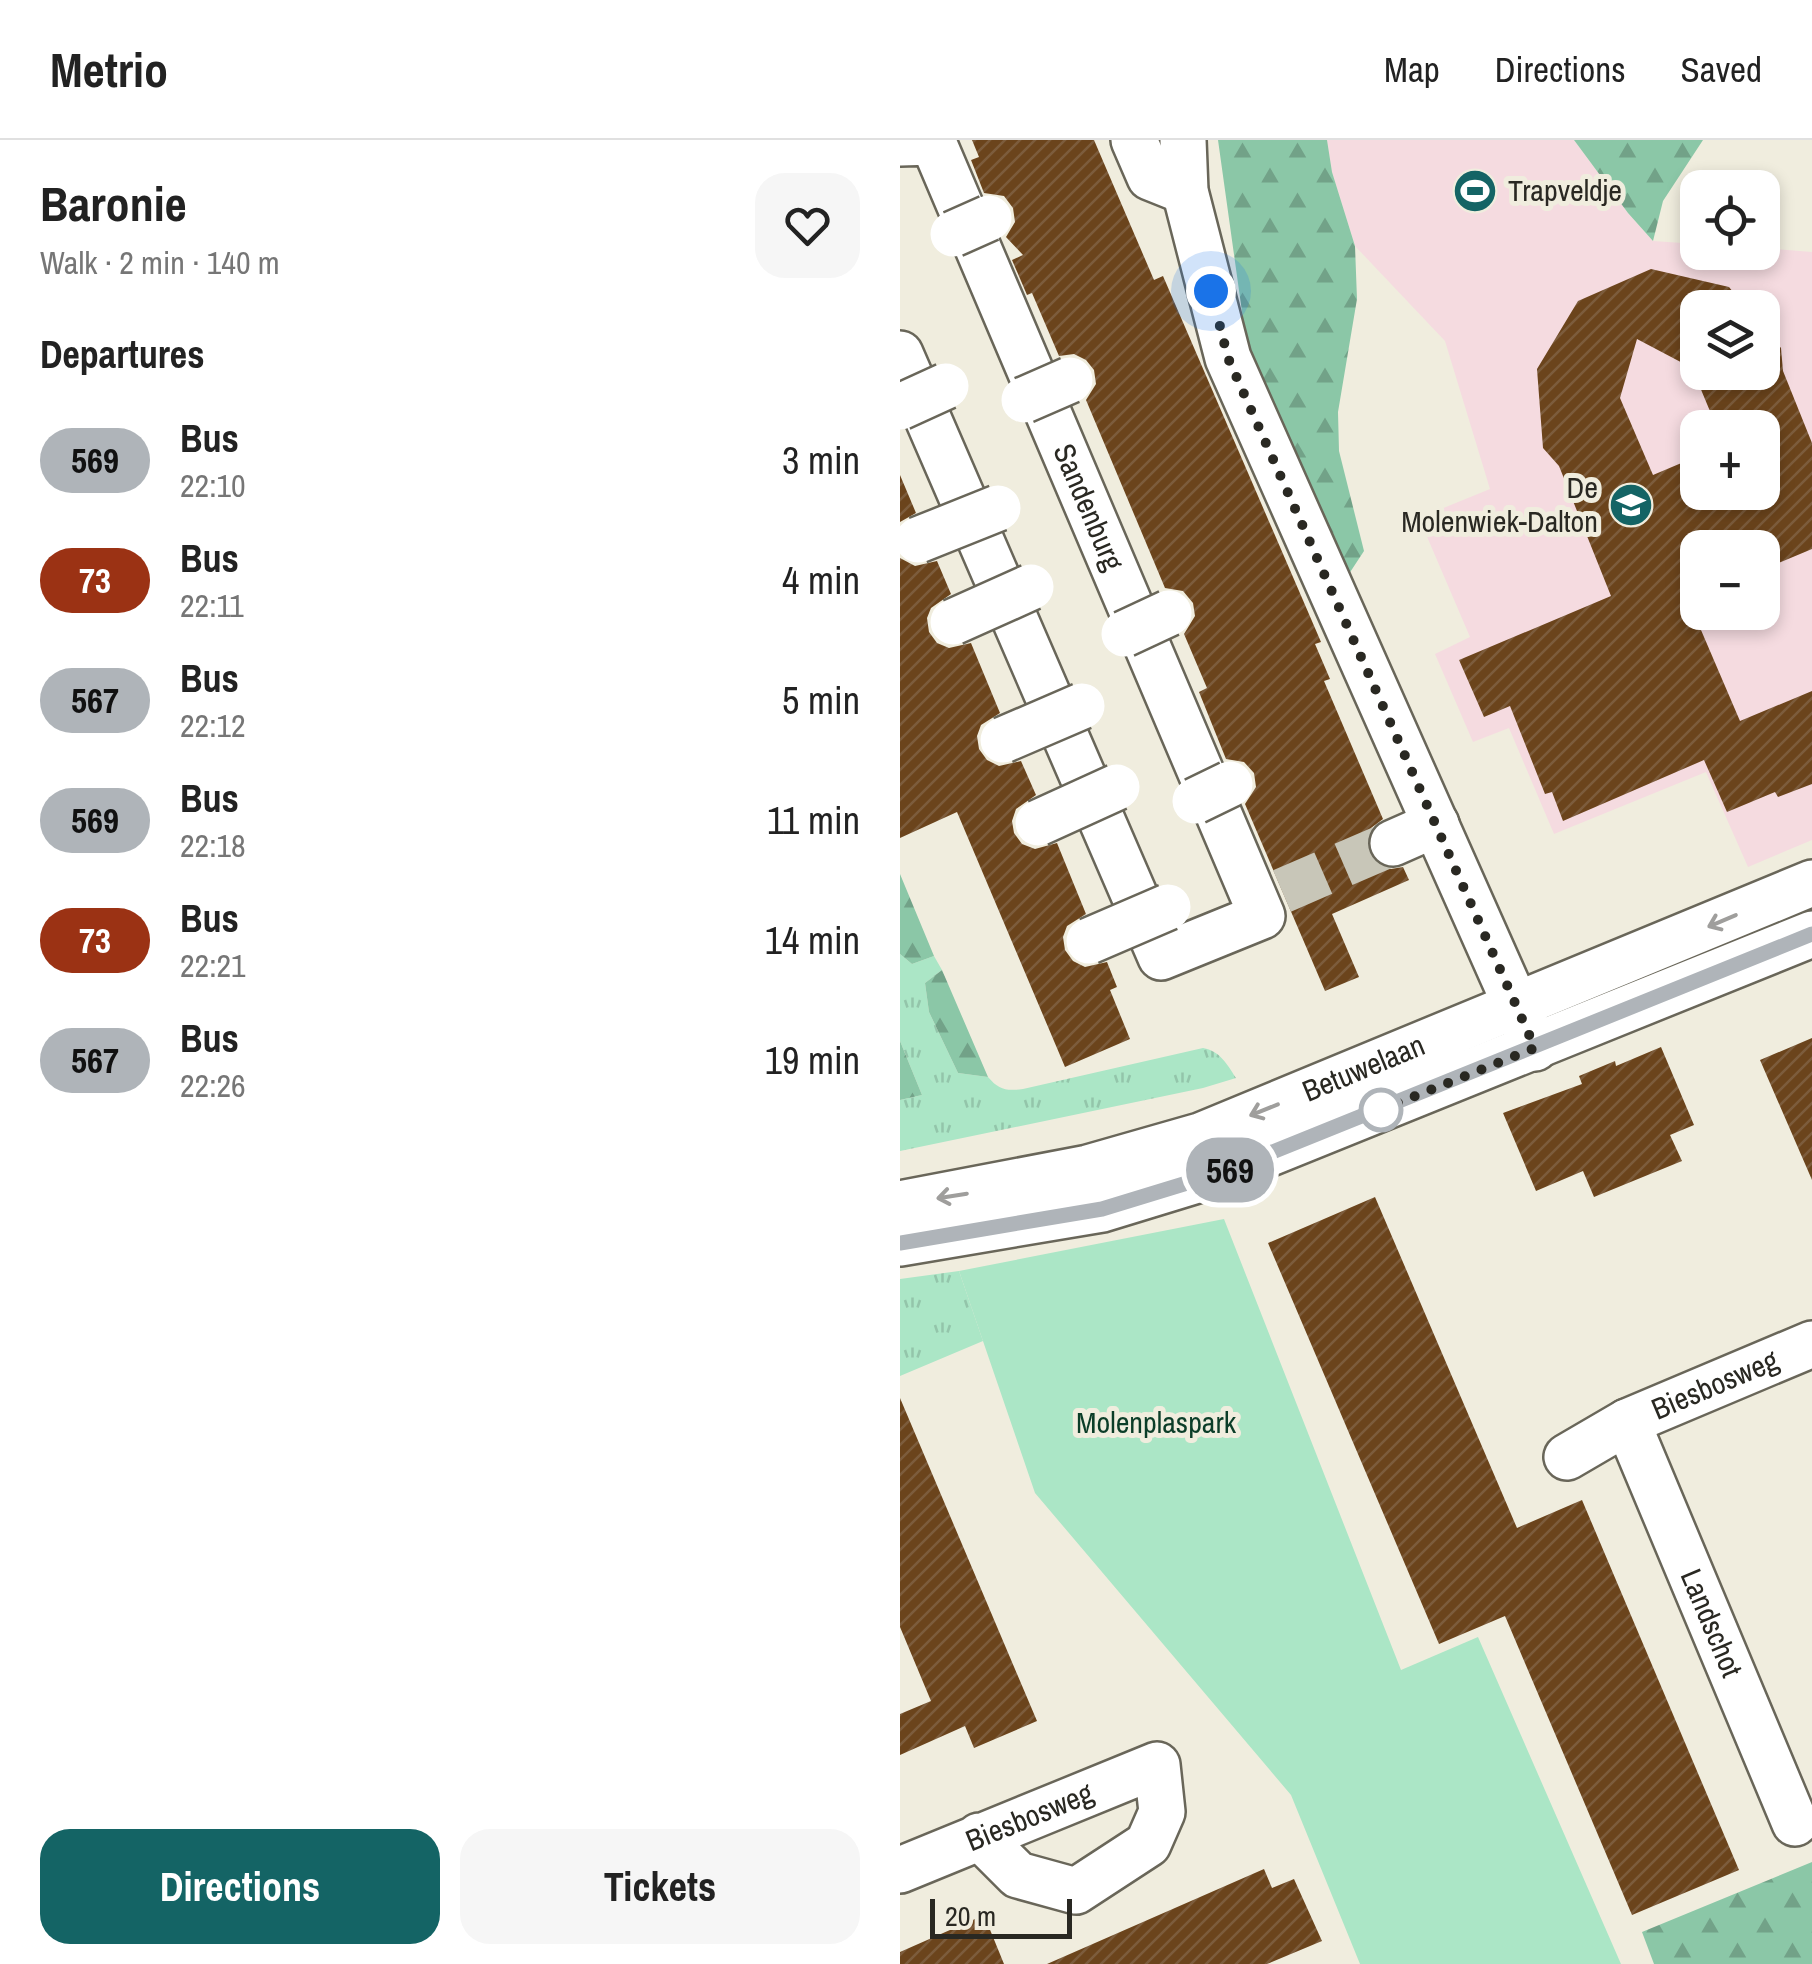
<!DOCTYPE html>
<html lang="en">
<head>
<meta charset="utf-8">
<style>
  :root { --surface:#fff; --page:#f6f6f6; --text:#222; --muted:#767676; --line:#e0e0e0; --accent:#146465 }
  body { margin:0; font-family:"Archivo Narrow",sans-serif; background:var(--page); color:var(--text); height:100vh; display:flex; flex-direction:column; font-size:38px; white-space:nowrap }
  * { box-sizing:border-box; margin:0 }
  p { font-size:32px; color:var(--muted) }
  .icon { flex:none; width:55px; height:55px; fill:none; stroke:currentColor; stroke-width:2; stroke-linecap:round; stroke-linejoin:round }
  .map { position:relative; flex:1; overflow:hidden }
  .sheet { display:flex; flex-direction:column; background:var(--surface); width:900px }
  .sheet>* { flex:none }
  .badge { padding:0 20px; border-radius:32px; font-size:35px; line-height:65px }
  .fabs { position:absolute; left:780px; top:30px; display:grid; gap:20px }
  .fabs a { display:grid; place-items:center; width:100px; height:100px; border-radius:20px; background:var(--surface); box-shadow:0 5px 15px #0003; font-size:50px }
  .scale { position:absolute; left:30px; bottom:25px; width:142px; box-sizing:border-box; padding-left:10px; border:5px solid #292822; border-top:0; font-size:28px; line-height:35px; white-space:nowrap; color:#292822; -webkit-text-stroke:8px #f0edde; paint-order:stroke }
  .you { position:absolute; width:50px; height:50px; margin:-25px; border:8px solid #fff; border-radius:50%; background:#1a73e8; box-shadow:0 0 0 15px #1a73e833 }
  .map>.badge { position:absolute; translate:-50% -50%; box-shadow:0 0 0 5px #fff }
  h2 { padding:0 40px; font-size:38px; line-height:90px }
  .round { display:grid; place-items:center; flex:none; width:105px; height:105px; border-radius:30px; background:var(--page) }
  .headline { display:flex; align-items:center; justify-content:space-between; height:170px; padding:0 40px }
  h1 { font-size:48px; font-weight:700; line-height:75px }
  .primary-button { display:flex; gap:20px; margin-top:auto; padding:20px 40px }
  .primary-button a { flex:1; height:115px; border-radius:30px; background:var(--accent); color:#fff; font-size:40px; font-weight:700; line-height:115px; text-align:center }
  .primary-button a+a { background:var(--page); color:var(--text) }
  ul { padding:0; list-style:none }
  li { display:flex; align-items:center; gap:30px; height:120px; padding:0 40px }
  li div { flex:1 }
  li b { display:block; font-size:38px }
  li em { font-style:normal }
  li .badge { min-width:110px; font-weight:700; text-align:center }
  header { display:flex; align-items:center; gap:60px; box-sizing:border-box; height:140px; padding:0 50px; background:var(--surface); border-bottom:2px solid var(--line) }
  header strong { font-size:48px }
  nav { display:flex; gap:55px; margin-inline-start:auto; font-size:35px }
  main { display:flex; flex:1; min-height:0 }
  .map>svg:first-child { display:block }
  .education { fill:#f5dbe0; fill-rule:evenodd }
  .grass { fill:url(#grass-tufts) }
  .forest { fill:url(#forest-firs) }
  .park { fill:#abe6c6 }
  .building { fill:url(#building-hatch); fill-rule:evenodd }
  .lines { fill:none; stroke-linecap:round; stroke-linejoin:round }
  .minor-tunnel { stroke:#c8c6b8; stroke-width:45; stroke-dasharray:45 22; stroke-linecap:butt }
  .minor-casing { stroke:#696659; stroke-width:50 }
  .minor { stroke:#fff; stroke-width:45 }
  .minor-bridge-casing { stroke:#696659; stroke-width:50; stroke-linecap:butt }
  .minor-bridge { stroke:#fff; stroke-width:45 }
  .oneway { stroke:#9f9e9c }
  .line-casing { stroke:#fff; stroke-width:22 }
  .line { stroke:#afb4b9; stroke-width:15 }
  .walk { stroke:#292822; stroke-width:10; stroke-dasharray:0 18 }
  .stop-dot { fill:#fff; stroke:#afb4b9; stroke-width:5 }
  .labels { text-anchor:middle; stroke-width:10; stroke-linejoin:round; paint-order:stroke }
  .poi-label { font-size:30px; fill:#292822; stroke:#f0edde; text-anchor:start }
  .street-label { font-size:30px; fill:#292822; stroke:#f0edde }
  .park-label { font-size:30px; fill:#0b3d28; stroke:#f0edde }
</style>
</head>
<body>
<header>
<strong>Metrio</strong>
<nav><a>Map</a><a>Directions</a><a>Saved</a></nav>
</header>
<main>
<section class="sheet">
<div class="headline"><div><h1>Baronie</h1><p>Walk · 2 min · 140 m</p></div><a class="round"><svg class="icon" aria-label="heart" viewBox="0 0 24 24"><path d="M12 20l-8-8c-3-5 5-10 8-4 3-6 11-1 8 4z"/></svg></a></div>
<h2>Departures</h2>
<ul>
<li><span class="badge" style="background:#afb4b9;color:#111">569</span><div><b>Bus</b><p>22:10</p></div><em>3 min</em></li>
<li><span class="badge" style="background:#9b3214;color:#fff">73</span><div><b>Bus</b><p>22:11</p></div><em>4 min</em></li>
<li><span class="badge" style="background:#afb4b9;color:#111">567</span><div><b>Bus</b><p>22:12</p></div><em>5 min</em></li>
<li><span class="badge" style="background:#afb4b9;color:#111">569</span><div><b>Bus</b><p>22:18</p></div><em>11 min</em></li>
<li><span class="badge" style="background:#9b3214;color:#fff">73</span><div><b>Bus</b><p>22:21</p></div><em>14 min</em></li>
<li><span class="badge" style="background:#afb4b9;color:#111">567</span><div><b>Bus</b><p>22:26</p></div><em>19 min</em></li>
</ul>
<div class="primary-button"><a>Directions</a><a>Tickets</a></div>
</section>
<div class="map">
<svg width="912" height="1824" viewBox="0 0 912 1824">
  <defs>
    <pattern id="grass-tufts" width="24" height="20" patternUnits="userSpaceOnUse" patternTransform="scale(2.5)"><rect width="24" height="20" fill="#abe6c6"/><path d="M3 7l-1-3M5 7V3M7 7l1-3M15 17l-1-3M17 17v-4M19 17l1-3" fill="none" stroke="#93c5aa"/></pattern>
    <pattern id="forest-firs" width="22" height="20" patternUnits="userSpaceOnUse" patternTransform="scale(2.5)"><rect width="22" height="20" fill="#8bc7a7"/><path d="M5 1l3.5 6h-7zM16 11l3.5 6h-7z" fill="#72a288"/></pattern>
    <pattern id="building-hatch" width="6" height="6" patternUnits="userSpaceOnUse" patternTransform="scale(2.5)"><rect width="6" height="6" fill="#6b441c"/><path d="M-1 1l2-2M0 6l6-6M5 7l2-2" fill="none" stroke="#7c5c3c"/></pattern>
  </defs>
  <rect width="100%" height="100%" fill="#f0edde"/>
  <path class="education" d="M427 0H674L728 73 753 101 797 104 798 112H862L863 108 912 112V700L848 727 806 632 654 694 609 588 573 602 535 514 570 497 519 378 590 349 545 201 455 106 432 32ZM798 168H862V232H798ZM798 288H862V352H798ZM798 408H862V472H798Z"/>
  <path class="grass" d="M0 814 12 824 34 816 42 830 25 843 29 872 58 933 88 937C99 950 106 951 123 949L303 908C320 911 327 924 336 938L303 948 0 1011V960L22 955 0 901Z
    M59 1131 83 1201 0 1236V1139Z"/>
  <path class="forest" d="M318 0H427L432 32 455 106 457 159 438 272 439 311 464 411 441 446 359 254 343 179Z
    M674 0H803L763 61 753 101 728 73Z
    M0 734 34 816 12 824 0 814Z
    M42 830 88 937 58 933 29 872 25 843Z
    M0 901 22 955 0 960Z
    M912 1722V1824H754L742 1792Z"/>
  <path class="park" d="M324 1079 501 1530 578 1497 721 1824H460L391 1655 135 1353 59 1131Z"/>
  <path class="building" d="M72 0H194L254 140 263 136 421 502 415 504 430 539 424 541 483 679 471 688 467 699 469 713 478 725 491 729 503 727 509 740 432 774 459 837 425 851 345 664 356 647 354 633 344 622 326 619 299 552 307 548 284 494 295 476 293 463 283 451 265 448 186 260 196 244 194 230 186 220 174 214 159 216 132 153 127 155 112 120 123 115 106 97 115 82 113 68 104 56 84 53 71 20 79 17Z
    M751 129 829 147 846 168H798V232H862V186L881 208 883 231 912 303V409L862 430V408H798V458L789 462 840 581 912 551V644L878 657 875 652 827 672 804 620 663 681 652 652 645 654 610 566 584 577 559 520 711 456 659 326 643 308 637 229 678 161ZM737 199 792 228 817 288H862V352H798V316L753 335 720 258Z
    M0 335 16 373 0 382Z
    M0 418 15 426 37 421 51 454 31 468 27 478 29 492 37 503 49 508 71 503 100 573 81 585 77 596 79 609 87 620 99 626 121 621 136 655 116 669 112 681 114 693 122 704 135 709 157 703 186 774 167 786 163 797 165 810 173 821 185 827 207 822 217 847 210 850 230 899 165 927 57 672 0 698Z
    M912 898V1040L860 920Z
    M761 907 794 985 770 995 782 1021 694 1057 683 1031 636 1051 603 973 682 944 679 936 715 921 716 926Z
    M475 1057 617 1388 682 1360 839 1730 732 1775 605 1476 539 1504 368 1103Z
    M0 1258 137 1581 74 1608 65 1586 0 1615V1574L31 1561 0 1487Z
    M364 1729 372 1748 394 1739 422 1801 367 1824H147Z
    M84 1775 104 1824H0V1812Z"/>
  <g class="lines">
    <path class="minor-tunnel" d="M382 751 493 703"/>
    <g class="minor-casing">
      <g id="minor">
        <path d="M234 0 250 37 285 51"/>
        <path d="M283 0 285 51 328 218 635 908"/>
        <path id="s1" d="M0 3 33 2 362 776 261 817 0 214"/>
        <path d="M493 703 536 684"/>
        <path id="s2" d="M0 1064 188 1028 300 996 912 743"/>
        <path d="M0 1103 202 1069 323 1032 912 794"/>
        <path id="s3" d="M727 1282 895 1683"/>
        <path id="s4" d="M667 1317 727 1282 912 1204"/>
        <path id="s5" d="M0 1730 257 1625 262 1672 248 1704 176 1751 118 1735 79 1696"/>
      </g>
    </g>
    <use href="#minor" class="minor"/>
    <g class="minor-bridge-casing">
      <path id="minor-bridge" d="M53 94 89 78
        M124 260 170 240
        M0 267 46 246
        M18 400 98 368
        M53 482 131 447
        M224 494 269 473
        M103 600 182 566
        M295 661 330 644
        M138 683 217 647
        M189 801 268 767"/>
    </g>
    <use href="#minor-bridge" class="minor-bridge"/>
  </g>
  <defs><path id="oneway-shaft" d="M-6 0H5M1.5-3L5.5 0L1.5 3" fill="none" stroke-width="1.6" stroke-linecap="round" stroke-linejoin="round" transform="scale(2.5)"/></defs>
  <g class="oneway">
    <use href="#oneway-shaft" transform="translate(822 781) rotate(157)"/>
    <use href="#oneway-shaft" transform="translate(364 970) rotate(158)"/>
    <use href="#oneway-shaft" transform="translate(52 1056) rotate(171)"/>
  </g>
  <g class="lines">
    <g class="line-casing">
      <path id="line" d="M0 1103 202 1069 323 1032 912 794"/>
    </g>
    <use href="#line" class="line"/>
    <path class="walk" d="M311 151 328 218 635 908 473 973 481 970"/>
  </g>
  <defs>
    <g id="stadium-disc" transform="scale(2.25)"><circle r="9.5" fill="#146465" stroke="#f0edde"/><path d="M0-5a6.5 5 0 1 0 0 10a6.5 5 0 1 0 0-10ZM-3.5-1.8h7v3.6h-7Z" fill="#fff"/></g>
    <g id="school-disc" transform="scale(2.25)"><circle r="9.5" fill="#146465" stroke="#f0edde"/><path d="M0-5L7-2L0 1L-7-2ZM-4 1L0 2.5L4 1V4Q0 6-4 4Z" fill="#fff"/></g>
  </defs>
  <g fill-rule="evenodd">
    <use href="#stadium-disc" x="575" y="51"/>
    <use href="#school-disc" x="731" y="365"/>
  </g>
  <circle class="stop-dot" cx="481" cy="970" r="20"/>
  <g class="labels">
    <g class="poi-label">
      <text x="608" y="61">Trapveldje</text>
      <text x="698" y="358" text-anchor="end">De<tspan x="698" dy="34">Molenwiek-Dalton</tspan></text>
    </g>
    <g class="street-label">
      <text dy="10" stroke="none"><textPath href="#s1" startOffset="430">Sandenburg</textPath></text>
      <text dy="10" stroke="none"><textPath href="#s2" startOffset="485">Betuwelaan</textPath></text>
      <text dy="10" stroke="none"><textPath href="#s4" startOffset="165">Biesbosweg</textPath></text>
      <text dy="10" stroke="none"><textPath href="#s3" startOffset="218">Landschot</textPath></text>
      <text dy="10" stroke="none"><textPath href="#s5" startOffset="140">Biesbosweg</textPath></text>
    </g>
    <g class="park-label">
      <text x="256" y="1293">Molenplaspark</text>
    </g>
  </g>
</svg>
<div class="fabs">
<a><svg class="icon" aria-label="locate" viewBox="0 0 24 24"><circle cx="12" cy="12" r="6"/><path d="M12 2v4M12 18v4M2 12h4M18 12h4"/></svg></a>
<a><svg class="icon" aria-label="layers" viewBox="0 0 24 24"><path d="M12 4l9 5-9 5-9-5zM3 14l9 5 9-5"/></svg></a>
<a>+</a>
<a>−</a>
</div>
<div class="scale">20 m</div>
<div class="you" style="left:311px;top:151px"></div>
<b class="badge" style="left:330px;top:1030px;background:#afb4b9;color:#111">569</b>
</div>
</main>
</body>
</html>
